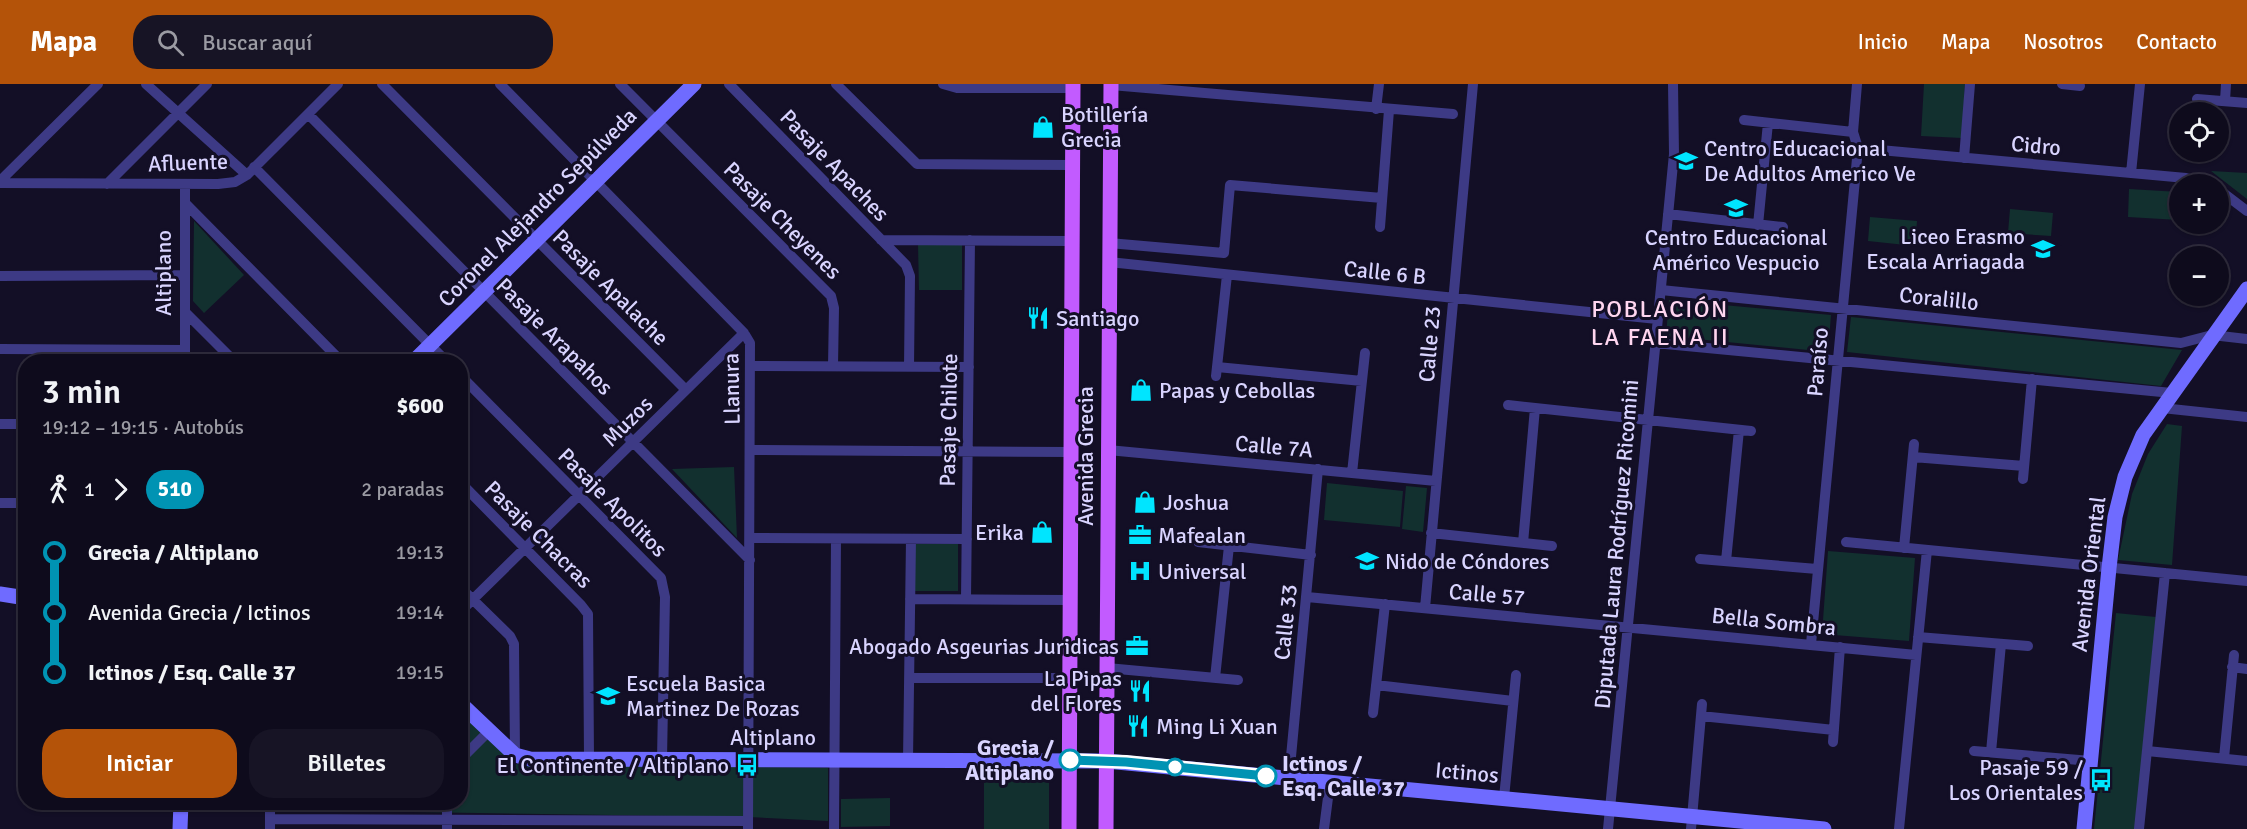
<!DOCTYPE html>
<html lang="es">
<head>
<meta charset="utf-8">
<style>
  :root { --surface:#0e0b1c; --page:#171425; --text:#f1f3f6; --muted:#9b9ba3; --line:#2e2b3b; --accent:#b45309 }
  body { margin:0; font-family:Signika,sans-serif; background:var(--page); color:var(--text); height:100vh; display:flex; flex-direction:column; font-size:22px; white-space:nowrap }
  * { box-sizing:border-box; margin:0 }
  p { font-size:20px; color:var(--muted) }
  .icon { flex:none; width:33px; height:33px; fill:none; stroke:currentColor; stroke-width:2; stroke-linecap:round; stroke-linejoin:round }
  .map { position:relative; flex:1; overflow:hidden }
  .details { position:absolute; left:18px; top:270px; width:450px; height:456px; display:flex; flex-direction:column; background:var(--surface); border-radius:24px; box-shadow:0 2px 4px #0004,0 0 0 2px var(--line) }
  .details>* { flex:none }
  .badge { padding:0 12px; border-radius:20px; font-size:21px; line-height:39px }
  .fabs { position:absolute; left:2169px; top:18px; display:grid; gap:12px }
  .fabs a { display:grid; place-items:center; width:60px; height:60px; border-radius:50%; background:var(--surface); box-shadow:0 2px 4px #0004,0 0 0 2px var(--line); font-size:30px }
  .map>.badge { position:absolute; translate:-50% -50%; box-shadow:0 0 0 3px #fff }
  .legs { display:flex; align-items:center; gap:9px; height:66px; padding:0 24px; font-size:20px }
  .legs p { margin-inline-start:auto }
  .headline { display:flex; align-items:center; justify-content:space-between; height:102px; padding:0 24px }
  h1 { font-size:33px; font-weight:600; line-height:45px }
  .action { display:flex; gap:12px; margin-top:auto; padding:12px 24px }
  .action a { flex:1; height:69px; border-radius:24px; background:var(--accent); color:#fff; font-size:24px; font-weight:600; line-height:69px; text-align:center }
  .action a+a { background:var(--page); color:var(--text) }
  ul { padding:0 24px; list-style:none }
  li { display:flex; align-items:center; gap:21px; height:60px; font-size:22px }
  li i { display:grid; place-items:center; width:9px; height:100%; margin:0 8px; background:currentColor }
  li i::after { content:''; width:15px; height:15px; margin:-8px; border:4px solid; border-radius:50%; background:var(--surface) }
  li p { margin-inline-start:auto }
  li:first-child i { background:linear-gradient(#0000 50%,currentColor 0) }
  li:last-child i { background:linear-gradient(currentColor 50%,#0000 0) }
  header { display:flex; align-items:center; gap:36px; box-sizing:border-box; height:84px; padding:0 30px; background:var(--accent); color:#fff }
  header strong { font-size:28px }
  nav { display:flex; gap:33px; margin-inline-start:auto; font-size:21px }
  .search { width:420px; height:54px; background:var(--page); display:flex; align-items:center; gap:15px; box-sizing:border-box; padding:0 21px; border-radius:24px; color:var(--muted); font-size:22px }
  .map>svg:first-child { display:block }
  .green { fill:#12302f }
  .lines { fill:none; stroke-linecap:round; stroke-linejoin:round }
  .street { stroke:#3d3a85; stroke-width:10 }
  .secondary { stroke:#6f6bff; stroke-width:15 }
  .primary { stroke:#c25bff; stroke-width:15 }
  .line-1-casing { stroke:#fff; stroke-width:14 }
  .line-1 { stroke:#0093b3; stroke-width:9 }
  .stop-1-dot { fill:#fff; stroke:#0093b3; stroke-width:3 }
  .labels { text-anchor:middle; stroke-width:6; stroke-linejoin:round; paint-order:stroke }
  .poi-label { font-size:22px; fill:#d9d4ff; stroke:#130f26; text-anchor:start }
  .street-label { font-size:22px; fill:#d9d4ff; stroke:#130f26 }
  .stop-label { font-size:22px; font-weight:bold; fill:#d9d4ff; stroke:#130f26; text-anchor:end }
  .neighbourhood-label { font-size:24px; letter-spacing:1.5px; fill:#ffd6f0; stroke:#130f26 }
</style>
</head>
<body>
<header>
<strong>Mapa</strong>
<div class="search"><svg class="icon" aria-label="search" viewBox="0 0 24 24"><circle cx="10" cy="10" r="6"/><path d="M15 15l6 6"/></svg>Buscar aquí</div>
<nav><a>Inicio</a><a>Mapa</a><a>Nosotros</a><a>Contacto</a></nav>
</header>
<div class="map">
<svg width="2247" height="745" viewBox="0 0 2247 745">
  <rect width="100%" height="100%" fill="#130f26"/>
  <path class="green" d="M1924 0H1965L1962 54 1921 52Z
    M2211 87 2247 89V115Z
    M2129 105 2179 108V136L2128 133Z
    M2010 125 2053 129 2051 152 2008 149Z
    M1870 133 1917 137 1915 162 1868 157Z
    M194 137 244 191 204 229 193 217Z
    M918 160H962V206H919Z
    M1669 216 1831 231 1828 268 1666 252Z
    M1851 233 2182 266 2161 302 1847 268Z
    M2167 340 2182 342 2172 481 2118 476 2132 410 2148 370Z
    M734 383 737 454 672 385Z
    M1327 399 1403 407 1400 443 1324 436Z
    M1406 402 1427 404 1423 448 1402 445Z
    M915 460H958V507H915Z
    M1828 467 1915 474 1909 557 1822 550Z
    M2116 529 2156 533 2135 745H2094Z
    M461 626 514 680 828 684V737L749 733 279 726V718H460Z
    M984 682 1049 683V745H984Z
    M890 714V742L841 743V715Z"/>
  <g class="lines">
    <path class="street" d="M146 0 247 91
      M382 0 686 306
      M500 0 744 249 750 259 748 745
      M620 0 831 212 834 224 833 282
      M729 0 906 181 910 192 909 283
      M836 0 917 80 1072 81
      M943 0 957 4H1073
      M2062 0 2080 2
      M1111 1 1453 30
      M2197 15 2247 19
      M2225 17 2226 0
      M1376 25 1379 0
      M308 30 750 476
      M1744 36 1853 48
      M1858 64 2186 94 2211 100
      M1964 74 1970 0
      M254 83 447 278
      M2131 89 2140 0
      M0 97 98 0
      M0 99 218 100 235 98 247 91 338 0
      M107 100 207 0
      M2218 105 2247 127
      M186 120 342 278
      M1668 130 1783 143
      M1758 141 1768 39
      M1380 143 1389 26
      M881 156 1071 157
      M1109 159 1224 169 1230 101 1382 114
      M1109 178 1657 235
      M0 192 185 191
      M1661 206 2181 259 2212 251 2247 255
      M185 228 235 278
      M1655 259 2172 309
      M0 265 185 266
      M185 278V100
      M751 282 969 283
      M1217 283 1362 297
      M460 291 661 494 665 513 662 675
      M1216 292 1227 191
      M1508 321 1751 347
      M2162 324 2247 333
      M0 340H26
      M750 366 1070 368
      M1108 366 1436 397
      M1913 373 2024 382
      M1352 389 1365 269
      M2023 395 2032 295
      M460 398 581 521 588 530 589 675
      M0 419H26
      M1431 449 1552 462
      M750 454 967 455
      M1198 458 1311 471
      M1846 458 2247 497
      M1523 459 1535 324
      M1904 464 1914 360
      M1700 475 1817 485
      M1726 477 1739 346
      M460 503 510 552 514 560 515 671
      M1307 513 1916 571
      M910 515 1070 516
      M966 515 970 156
      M1425 524 1473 0
      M460 528 744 249
      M1918 553 2028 562
      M1811 560 1858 64 1853 48 1857 0
      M2232 583 2247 585
      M1107 584 1238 596
      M909 594H1070
      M1215 594 1229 462
      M1376 601 1513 617
      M1373 629 1385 520
      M1701 632 1834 646
      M1833 658 1840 563
      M1974 667 2091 677
      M2147 667 2247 677
      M1991 668 2001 560
      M2224 674 2234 571
      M460 676 488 648
      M908 676 911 455
      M1289 694 1318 385
      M1504 714 1516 591
      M270 735 748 737
      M270 745V718
      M447 745V718
      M834 745 836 455
      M1324 745 1330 698
      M1608 745 1674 70 1673 0
      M1691 745 1702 620
      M1899 745 1927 466
      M2139 745 2165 489"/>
    <path class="secondary" d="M413 278 694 0
      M0 510 26 514
      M460 619 515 671 530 675 1106 677 1824 745
      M180 745 181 718
      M2084 745 2109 484 2115 433 2125 393 2143 351 2247 205"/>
    <path class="primary" d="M1069 745 1073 0
      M1106 745 1111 0"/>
  </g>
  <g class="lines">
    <g class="line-1-casing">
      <path id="line-1" d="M1070 676 1126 678 1266 692"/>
    </g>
    <use href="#line-1" class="line-1"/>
  </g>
  <defs>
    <g id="shop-bare" transform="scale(1.8)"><path d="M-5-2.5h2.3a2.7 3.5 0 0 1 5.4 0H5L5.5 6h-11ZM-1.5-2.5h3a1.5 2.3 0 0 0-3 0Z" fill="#00e5ff" stroke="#130f26" stroke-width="2.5" paint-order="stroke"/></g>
    <g id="school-bare" transform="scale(1.8)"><path d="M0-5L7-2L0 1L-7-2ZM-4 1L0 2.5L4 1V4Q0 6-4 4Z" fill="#00e5ff" stroke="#130f26" stroke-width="2.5" paint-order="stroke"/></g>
    <g id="restaurant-bare" transform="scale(1.8)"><path d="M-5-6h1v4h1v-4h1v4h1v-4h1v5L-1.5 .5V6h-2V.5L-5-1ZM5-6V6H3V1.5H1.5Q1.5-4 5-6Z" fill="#00e5ff" stroke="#130f26" stroke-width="2.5" paint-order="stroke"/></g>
    <g id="office-bare" transform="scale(1.8)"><path d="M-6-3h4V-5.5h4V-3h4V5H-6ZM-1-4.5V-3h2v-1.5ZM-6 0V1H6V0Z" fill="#00e5ff" stroke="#130f26" stroke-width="2.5" paint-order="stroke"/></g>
    <g id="hospital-bare" transform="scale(1.8)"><path d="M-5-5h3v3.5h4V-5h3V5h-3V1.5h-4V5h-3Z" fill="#00e5ff" stroke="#130f26" stroke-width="2.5" paint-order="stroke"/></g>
    <g id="bus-bare" transform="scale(1.8)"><path d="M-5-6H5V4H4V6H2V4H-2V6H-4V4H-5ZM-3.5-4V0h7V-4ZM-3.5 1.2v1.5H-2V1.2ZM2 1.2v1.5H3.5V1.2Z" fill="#00e5ff" stroke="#130f26" stroke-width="2.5" paint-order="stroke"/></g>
  </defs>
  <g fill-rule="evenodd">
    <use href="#shop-bare" x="1043" y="43"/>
    <use href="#school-bare" x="1686" y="77"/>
    <use href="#school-bare" x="1736" y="124"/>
    <use href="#school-bare" x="2043" y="165"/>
    <use href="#restaurant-bare" x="1038" y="234"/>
    <use href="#shop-bare" x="1141" y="306"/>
    <use href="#shop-bare" x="1145" y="418"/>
    <use href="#shop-bare" x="1042" y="448"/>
    <use href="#office-bare" x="1140" y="451"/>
    <use href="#school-bare" x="1367" y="477"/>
    <use href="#hospital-bare" x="1140" y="487"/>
    <use href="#office-bare" x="1137" y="562"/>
    <use href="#restaurant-bare" x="1140" y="607"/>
    <use href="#school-bare" x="608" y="612"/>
    <use href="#restaurant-bare" x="1138" y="642"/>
    <use href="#bus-bare" x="747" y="681"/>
    <use href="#bus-bare" x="2101" y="696"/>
  </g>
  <g class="stop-1-dot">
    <circle cx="1070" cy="676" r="10"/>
    <circle cx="1175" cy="683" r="8"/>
    <circle cx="1266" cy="692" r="10"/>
  </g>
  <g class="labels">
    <g class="poi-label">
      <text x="1061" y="38">Botillería<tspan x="1061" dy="25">Grecia</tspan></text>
      <text x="1704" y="72">Centro Educacional<tspan x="1704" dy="25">De Adultos Americo Ve</tspan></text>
      <text x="2025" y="160" text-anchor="end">Liceo Erasmo<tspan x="2025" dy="25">Escala Arriagada</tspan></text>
      <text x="1736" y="161" text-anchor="middle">Centro Educacional<tspan x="1736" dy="25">Américo Vespucio</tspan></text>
      <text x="1056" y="242">Santiago</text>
      <text x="1159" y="314">Papas y Cebollas</text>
      <text x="1163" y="426">Joshua</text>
      <text x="1024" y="456" text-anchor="end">Erika</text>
      <text x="1158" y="459">Mafealan</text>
      <text x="1385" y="485">Nido de Cóndores</text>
      <text x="1158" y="495">Universal</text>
      <text x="1119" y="570" text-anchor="end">Abogado Asgeurias Juridicas</text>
      <text x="1122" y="602" text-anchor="end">La Pipas<tspan x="1122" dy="25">del Flores</tspan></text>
      <text x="626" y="607">Escuela Basica<tspan x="626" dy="25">Martinez De Rozas</tspan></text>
      <text x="1156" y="650">Ming Li Xuan</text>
      <text x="729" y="689" text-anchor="end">El Continente / Altiplano</text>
      <text x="2083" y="691" text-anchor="end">Pasaje 59 /<tspan x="2083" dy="25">Los Orientales</tspan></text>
    </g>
    <g class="street-label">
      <text transform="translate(2036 61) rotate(5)" y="8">Cidro</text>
      <text transform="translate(188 78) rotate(-2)" y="8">Afluente</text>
      <text transform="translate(835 81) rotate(46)" y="8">Pasaje Apaches</text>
      <text transform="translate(537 123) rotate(-45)" y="8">Coronel Alejandro Sepúlveda</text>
      <text transform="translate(783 136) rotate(45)" y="8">Pasaje Cheyenes</text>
      <text transform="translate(1385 188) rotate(6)" y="8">Calle 6 B</text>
      <text transform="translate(163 189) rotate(-90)" y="8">Altiplano</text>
      <text transform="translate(611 203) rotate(45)" y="8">Pasaje Apalache</text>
      <text transform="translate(1939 214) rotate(6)" y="8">Coralillo</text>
      <text transform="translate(555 252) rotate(45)" y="8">Pasaje Arapahos</text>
      <text transform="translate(1429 260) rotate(-85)" y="8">Calle 23</text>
      <text transform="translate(1817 278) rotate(-85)" y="8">Paraíso</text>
      <text transform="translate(731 305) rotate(-91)" y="8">Llanura</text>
      <text transform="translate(948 336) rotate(-89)" y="8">Pasaje Chilote</text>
      <text transform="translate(627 337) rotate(-45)" y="8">Muzos</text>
      <text transform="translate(1274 362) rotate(5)" y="8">Calle 7A</text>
      <text transform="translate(1085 372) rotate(-90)" y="8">Avenida Grecia</text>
      <text transform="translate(613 418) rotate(45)" y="8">Pasaje Apolitos</text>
      <text transform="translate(539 450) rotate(45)" y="8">Pasaje Chacras</text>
      <text transform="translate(1616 460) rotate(-85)" y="8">Diputada Laura Rodríguez Ricomini</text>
      <text transform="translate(2088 490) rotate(-83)" y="8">Avenida Oriental</text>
      <text transform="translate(1487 510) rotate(5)" y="8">Calle 57</text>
      <text transform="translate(1774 537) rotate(6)" y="8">Bella Sombra</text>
      <text transform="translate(1285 538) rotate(-84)" y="8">Calle 33</text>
      <text x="773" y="661">Altiplano</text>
      <text transform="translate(1467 688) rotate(5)" y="8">Ictinos</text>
    </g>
    <g class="stop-label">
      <text x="1054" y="671">Grecia /<tspan x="1054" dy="25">Altiplano</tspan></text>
      <text x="1282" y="687" text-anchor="start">Ictinos /<tspan x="1282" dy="25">Esq. Calle 37</tspan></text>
    </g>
    <g class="neighbourhood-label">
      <text x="1660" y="233">POBLACIÓN<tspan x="1660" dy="28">LA FAENA II</tspan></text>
    </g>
  </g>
</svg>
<div class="fabs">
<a><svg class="icon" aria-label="locate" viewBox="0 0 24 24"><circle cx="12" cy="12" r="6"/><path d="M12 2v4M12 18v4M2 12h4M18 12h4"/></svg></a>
<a>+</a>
<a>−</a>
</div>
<section class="details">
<div class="headline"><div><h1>3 min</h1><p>19:12 – 19:15 · Autobús</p></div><b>$600</b></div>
<div class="legs"><svg class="icon" aria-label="walk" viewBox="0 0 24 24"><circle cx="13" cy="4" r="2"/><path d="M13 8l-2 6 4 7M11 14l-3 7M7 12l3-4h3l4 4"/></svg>1<svg class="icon" aria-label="forward" viewBox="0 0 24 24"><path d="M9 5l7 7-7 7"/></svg><b class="badge" style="background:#0093b3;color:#fff">510</b><p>2 paradas</p></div>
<ul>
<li><i style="color:#0093b3"></i><b>Grecia / Altiplano</b><p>19:13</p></li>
<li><i style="color:#0093b3"></i><span>Avenida Grecia / Ictinos</span><p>19:14</p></li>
<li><i style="color:#0093b3"></i><b>Ictinos / Esq. Calle 37</b><p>19:15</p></li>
</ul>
<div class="action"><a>Iniciar</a><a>Billetes</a></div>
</section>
</div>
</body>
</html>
